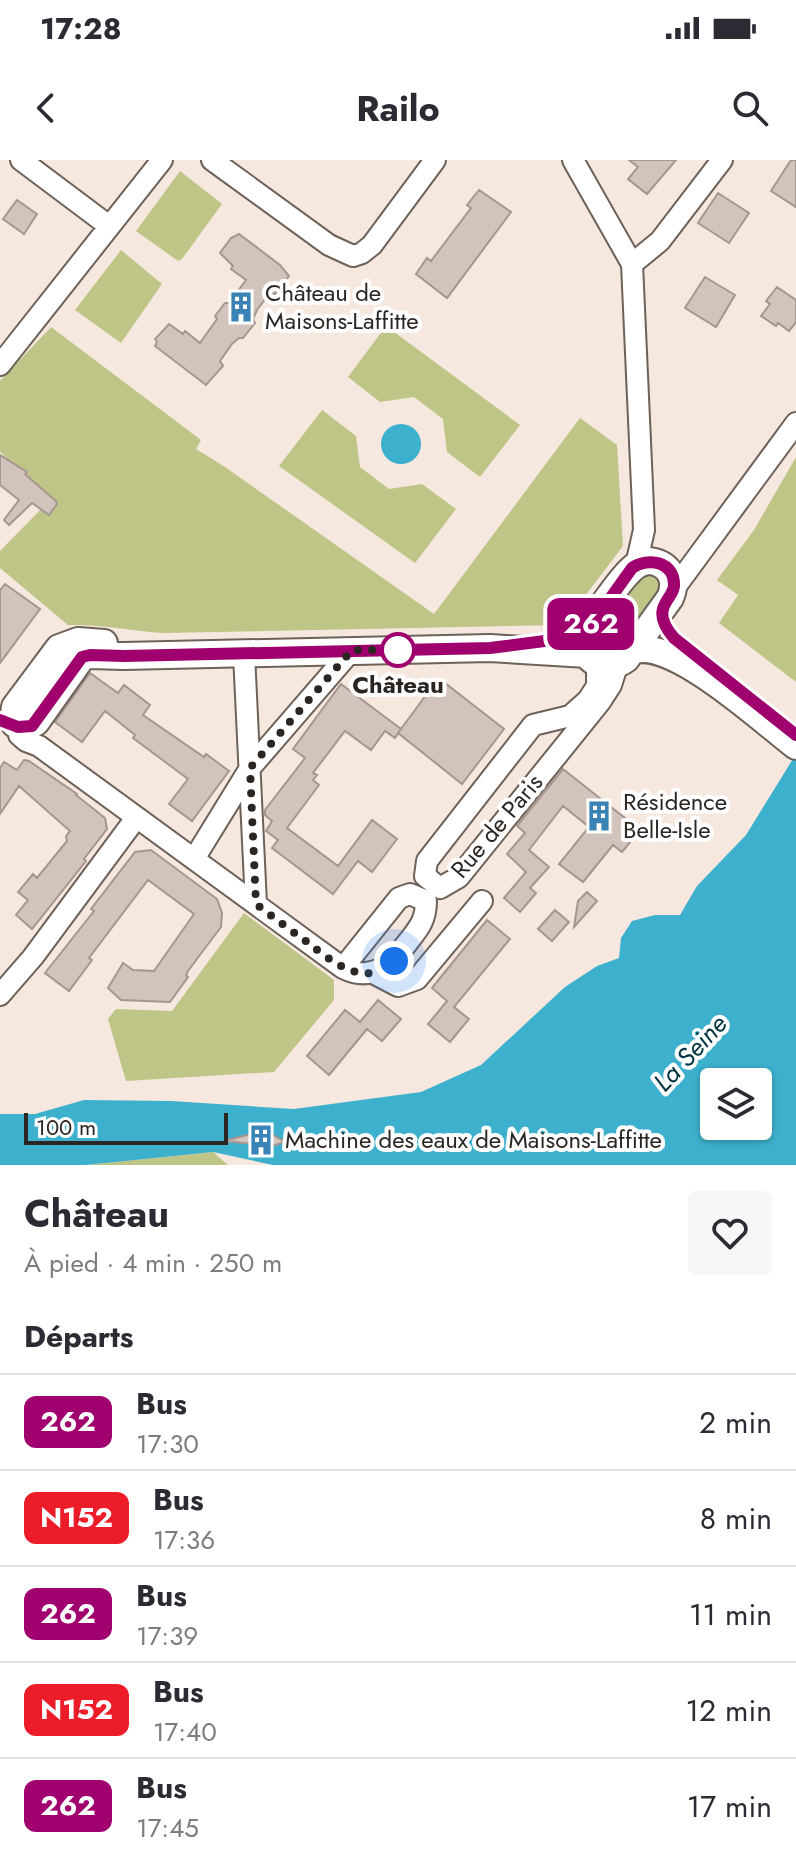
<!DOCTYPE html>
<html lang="fr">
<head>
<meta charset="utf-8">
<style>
  :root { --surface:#fff; --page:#f7f7f7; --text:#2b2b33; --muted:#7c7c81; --line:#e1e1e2 }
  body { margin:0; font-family:Jost,sans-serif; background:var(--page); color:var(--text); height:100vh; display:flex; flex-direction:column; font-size:30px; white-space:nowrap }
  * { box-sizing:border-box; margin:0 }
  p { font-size:26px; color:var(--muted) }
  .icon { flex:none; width:44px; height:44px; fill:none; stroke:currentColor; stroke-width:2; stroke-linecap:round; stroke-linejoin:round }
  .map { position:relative; height:1005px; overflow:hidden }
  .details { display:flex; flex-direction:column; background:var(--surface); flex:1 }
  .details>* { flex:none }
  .badge { padding:0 16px; border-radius:12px; font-size:28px; line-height:52px }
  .controls { position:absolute; left:700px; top:908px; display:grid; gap:16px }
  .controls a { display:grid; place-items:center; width:72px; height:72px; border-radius:8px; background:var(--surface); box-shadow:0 2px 6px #0004; font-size:40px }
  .scale { position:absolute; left:24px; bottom:20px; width:204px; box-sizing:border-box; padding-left:8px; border:4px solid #2b2622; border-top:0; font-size:22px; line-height:28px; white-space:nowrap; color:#2b2622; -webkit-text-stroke:6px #fff; paint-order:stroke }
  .you { position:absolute; width:40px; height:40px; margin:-20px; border:6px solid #fff; border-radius:50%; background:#1a73e8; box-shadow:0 0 0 12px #1a73e833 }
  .map>.badge { position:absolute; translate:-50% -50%; box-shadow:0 0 0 4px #fff }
  h2 { padding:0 24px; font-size:30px; line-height:72px }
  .round { display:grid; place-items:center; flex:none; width:84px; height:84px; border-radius:8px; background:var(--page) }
  .headline { display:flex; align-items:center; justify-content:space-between; height:136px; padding:0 24px }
  h1 { font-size:38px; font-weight:700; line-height:60px }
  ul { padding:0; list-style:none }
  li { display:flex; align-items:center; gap:24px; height:96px; padding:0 24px; border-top:2px solid var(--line) }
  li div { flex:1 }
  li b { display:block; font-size:30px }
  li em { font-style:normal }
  li .badge { min-width:88px; font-weight:700; text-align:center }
  .status { display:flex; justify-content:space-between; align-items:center; height:56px; padding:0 40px; background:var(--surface); direction:ltr }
  .status svg { height:22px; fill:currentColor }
  header { display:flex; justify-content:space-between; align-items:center; height:104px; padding:0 24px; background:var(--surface); font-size:36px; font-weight:700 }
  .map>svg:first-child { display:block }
  .green { fill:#bec587 }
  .water { fill:#3db0cd; fill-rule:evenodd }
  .building { fill:#d3c3bd; stroke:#a69690; stroke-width:2 }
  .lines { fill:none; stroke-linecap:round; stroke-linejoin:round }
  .minor-casing { stroke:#6d6158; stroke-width:24 }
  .major-casing { stroke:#6d6158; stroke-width:30 }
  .minor { stroke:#fff; stroke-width:20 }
  .major { stroke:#fff; stroke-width:26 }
  .line-casing { stroke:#fff; stroke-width:18 }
  .line { stroke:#a0006e; stroke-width:12 }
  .walk { stroke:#2b2622; stroke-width:8; stroke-dasharray:0 14.4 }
  .stop-dot { fill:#fff; stroke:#a0006e; stroke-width:4 }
  .labels { text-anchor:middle; stroke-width:8; stroke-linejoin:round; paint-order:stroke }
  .poi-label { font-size:24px; fill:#2b2622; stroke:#fff; text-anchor:start }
  .stop-label { font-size:24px; font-weight:bold; fill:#2b2622; stroke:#fff }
  .street-label { font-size:24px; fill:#2b2622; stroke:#fff }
  .water-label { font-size:26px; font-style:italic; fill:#003440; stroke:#fff }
</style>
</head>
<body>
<div class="status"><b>17:28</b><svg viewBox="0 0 49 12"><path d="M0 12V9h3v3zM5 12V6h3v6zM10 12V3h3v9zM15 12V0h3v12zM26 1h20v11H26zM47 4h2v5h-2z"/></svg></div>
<header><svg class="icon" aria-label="back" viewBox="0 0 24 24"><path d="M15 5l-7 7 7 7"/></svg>Railo<svg class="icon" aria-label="search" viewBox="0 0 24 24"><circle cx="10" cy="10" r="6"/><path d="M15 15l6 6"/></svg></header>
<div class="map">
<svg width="796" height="1005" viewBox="0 0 796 1005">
  <rect width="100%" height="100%" fill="#f6e8de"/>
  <path class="green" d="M180 11 222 44 182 99 178 101 136 71Z
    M121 90 162 124 121 183 75 150Z
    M386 166 520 265 480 317 447 292 443 259 414 237 380 242 348 217Z
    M51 167 201 280 196 289 225 307 434 454 580 258 617 285 623 386 563 465 164 473C131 471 100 464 68 465L0 408V391L50 340 0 292V221Z
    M322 250 356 276 360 307 389 329 422 324 456 349 415 403 279 306Z
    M796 297V522L719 463 738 435 717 420 754 370Z
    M647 410 665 423 622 492 599 493 593 479 596 470Z
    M244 753 334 820V840L274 912 126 921 108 859 116 849 172 851Z
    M213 992 228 1005H86Z"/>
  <path class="water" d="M381 284a20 20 0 1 1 40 0a20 20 0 1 1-40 0Z
    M796 594V1005H273L213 992 86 1005H0V954H35L84 940 171 941 294 949 421 932 481 905 565 827 597 806 619 798 621 778 632 761 655 755H680L697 726 746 675ZM714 922H758V966H714Z"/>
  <path class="building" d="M629 0H676L647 34 628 19 638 7Z
    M791 0H796V47L771 31Z
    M479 30 511 52 447 138 416 114 427 98 431 101 471 48 467 45Z
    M718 33 749 53 729 83 698 63Z
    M17 40 37 54 24 74 3 59Z
    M239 74 280 105 289 116 275 134H269L257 150 253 159 255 163 243 178H239L232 184 220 201 223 206 206 225 155 186 157 182 155 179 169 164 183 174 185 171 200 183 217 159 215 156 225 143H229L246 120 231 109 233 106 220 93 231 78Z
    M705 117 735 135 716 167 685 148Z
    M777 127 796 140V162L789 171 778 163 776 166 761 156 770 144 766 141Z
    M0 295 27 312 25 314 34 322 56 341 57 344 49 355 32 343 9 365 4 360 19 340 0 325Z
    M5 424 40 449 0 503V430Z
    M90 513 118 533 124 525 150 545 143 555 204 597 206 594 229 611 192 661 169 644 188 619 133 578 135 575 105 551 82 582 55 562Z
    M435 523H445L504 569 462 624 398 573Z
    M341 524 401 569 395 578 385 571 371 590 345 571 313 613 317 615 313 620 319 625 287 668 338 706 372 660 397 679 372 712 358 701 333 734 272 688 278 680 266 671 272 661 265 655V650L305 598 293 589Z
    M24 600 29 601 77 634 76 635 105 658 107 669 84 699 86 701 32 769 16 755 28 740 18 732 33 714 37 718 67 681 66 676 70 671 19 626 0 654V608L4 602 17 610Z
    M563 609 640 670 622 692 613 685 583 722 559 704 589 667 563 646 529 690 549 707 530 728 536 733 520 752 504 738 526 712 507 694 525 673 517 666Z
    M151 690 217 739 222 753 221 767 188 811 186 816 188 817 170 842 121 840 108 828 123 803 133 810 154 811 194 754 148 720 89 798 92 800 69 831 45 813 94 751 91 749 135 692Z
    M587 732 597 741 574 767 578 741Z
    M555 750 569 762 552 781 538 769Z
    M487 760 510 779 454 847 469 859 450 882 428 864 447 841 432 828Z
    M378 840 401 859 382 881 367 869 329 915 307 896 345 850 360 862Z
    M251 974 273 975 285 982 272 986 224 981Z"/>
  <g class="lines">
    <g class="minor-casing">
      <path id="minor" d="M21 0 109 66
        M212 0 329 85 353 96 362 93 372 85 435 0
        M573 0 632 104 644 370 636 405
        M632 104 660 81 722 0
        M0 205 162 0
        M674 429 796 263
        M244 494 256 744
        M597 504V526L588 540 570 556 533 565 427 701 425 716 440 728 459 717 600 542 611 525 617 506
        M18 567 19 575 26 581 39 586 343 808
        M194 699 250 608 352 490
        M410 734 426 741C426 760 419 768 408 782 391 804 373 823 343 808L399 738Z
        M373 813 398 826 417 819 482 741
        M0 835 33 797 136 658"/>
    </g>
    <g class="major-casing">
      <path id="major" d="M650 401C670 404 678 420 670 438L626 499C608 513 578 502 585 476 588 464 622 417 633 408 638 403 643 402 650 401Z
        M632 491C672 476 763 561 796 586
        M82 497 90 495 124 496 490 488 587 494
        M82 497 36 562 26 568 15 564 13 560 15 547 59 488 78 481 104 483"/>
    </g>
    <use href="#minor" class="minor"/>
    <use href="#major" class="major"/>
  </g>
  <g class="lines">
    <g class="line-casing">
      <path id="line" d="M0 560 18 567 32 566 82 497 90 495 124 496 490 488 560 479 587 471 632 408C648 397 675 401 674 426 673 435 665 440 663 449 660 459 668 471 674 478L796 575"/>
    </g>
    <use href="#line" class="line"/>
    <path class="walk" d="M394 801C364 830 332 801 307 782 290 770 273 757 256 744L250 608 352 490H398"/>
  </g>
  <defs>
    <g id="building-bare" transform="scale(2.4)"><path d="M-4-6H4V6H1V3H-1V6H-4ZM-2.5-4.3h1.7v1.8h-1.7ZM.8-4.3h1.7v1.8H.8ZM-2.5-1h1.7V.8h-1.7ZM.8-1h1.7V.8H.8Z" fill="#3a83b7" stroke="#fff" stroke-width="2.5" paint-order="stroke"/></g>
  </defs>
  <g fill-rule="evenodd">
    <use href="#building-bare" x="241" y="147"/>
    <use href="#building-bare" x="599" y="656"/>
    <use href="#building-bare" x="261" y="980"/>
  </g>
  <circle class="stop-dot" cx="398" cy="490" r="16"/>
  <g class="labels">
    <g class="poi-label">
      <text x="265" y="141">Château de<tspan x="265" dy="28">Maisons-Laffitte</tspan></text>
      <text x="623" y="650">Résidence<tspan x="623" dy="28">Belle-Isle</tspan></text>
      <text x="285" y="988">Machine des eaux de Maisons-Laffitte</text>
    </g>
    <g class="stop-label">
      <text x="398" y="533">Château</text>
    </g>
    <g class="street-label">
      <text transform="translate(497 666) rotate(-50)" y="8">Rue de Paris</text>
    </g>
    <g class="water-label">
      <text transform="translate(690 893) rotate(-47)" y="9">La Seine</text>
    </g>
  </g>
</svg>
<div class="controls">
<a><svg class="icon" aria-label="layers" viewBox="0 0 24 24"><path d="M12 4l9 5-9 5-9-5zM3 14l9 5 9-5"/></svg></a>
</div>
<div class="scale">100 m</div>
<div class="you" style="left:394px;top:801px"></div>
<b class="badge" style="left:591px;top:464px;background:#a0006e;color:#fff">262</b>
</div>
<section class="details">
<div class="headline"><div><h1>Château</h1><p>À pied · 4 min · 250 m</p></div><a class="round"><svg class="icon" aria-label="heart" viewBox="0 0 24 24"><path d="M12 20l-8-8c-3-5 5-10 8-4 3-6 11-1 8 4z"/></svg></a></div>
<h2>Départs</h2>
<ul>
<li><span class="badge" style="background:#a0006e;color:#fff">262</span><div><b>Bus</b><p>17:30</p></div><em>2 min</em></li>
<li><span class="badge" style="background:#ed1c29;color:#fff">N152</span><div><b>Bus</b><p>17:36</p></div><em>8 min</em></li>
<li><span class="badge" style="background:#a0006e;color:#fff">262</span><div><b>Bus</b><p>17:39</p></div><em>11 min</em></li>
<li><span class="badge" style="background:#ed1c29;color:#fff">N152</span><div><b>Bus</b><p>17:40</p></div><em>12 min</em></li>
<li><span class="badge" style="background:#a0006e;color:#fff">262</span><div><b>Bus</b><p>17:45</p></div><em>17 min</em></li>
</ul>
</section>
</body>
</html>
